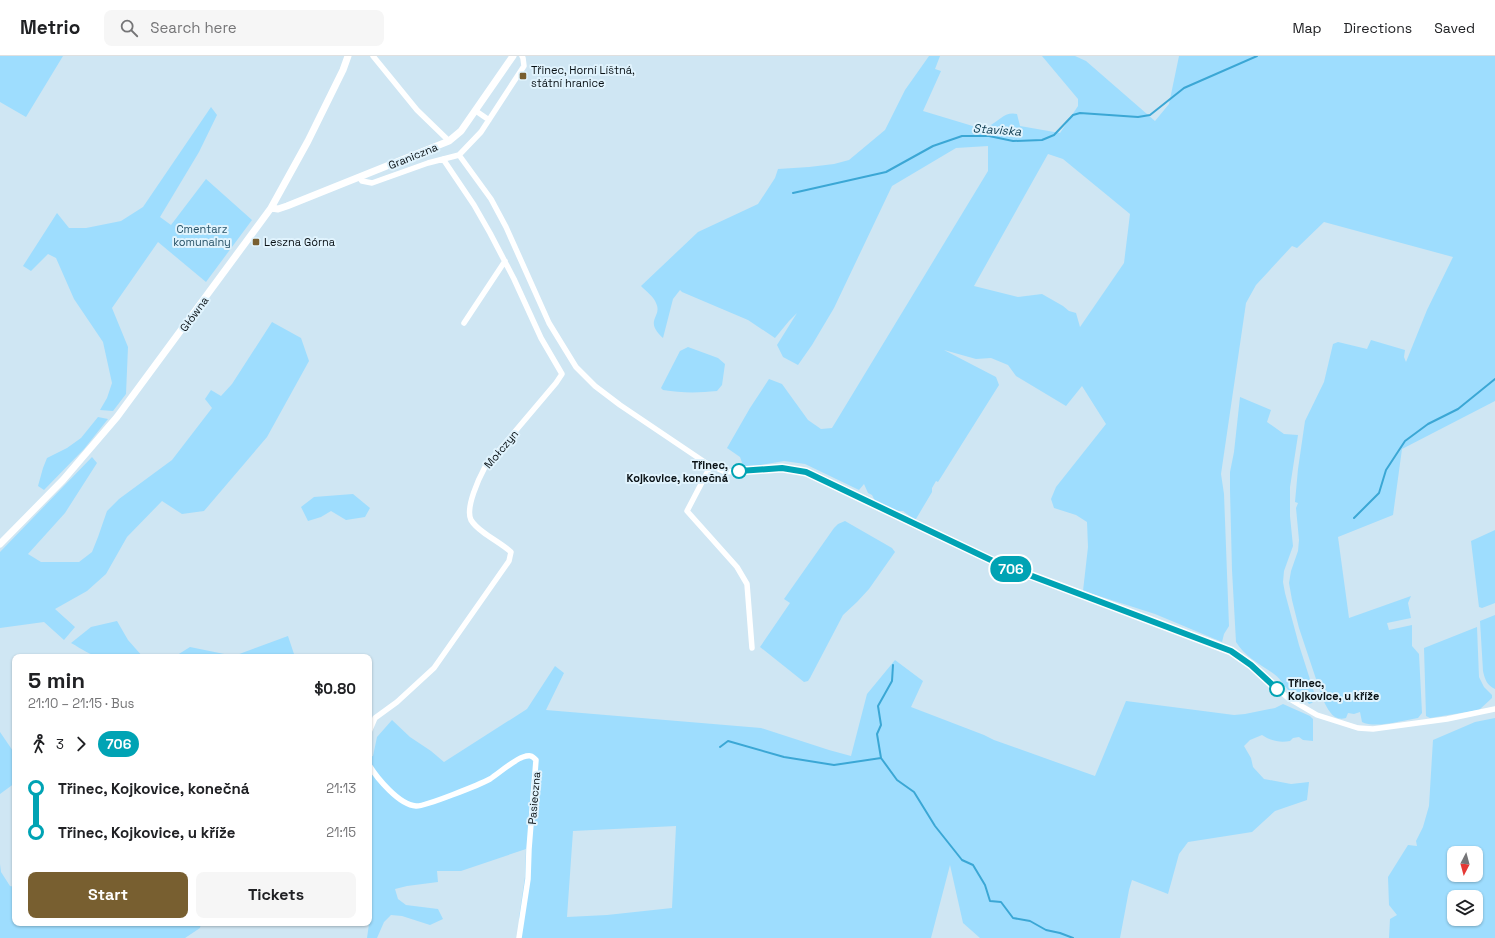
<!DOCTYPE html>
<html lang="en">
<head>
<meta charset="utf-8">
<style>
  :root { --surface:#fff; --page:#f6f6f6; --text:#202124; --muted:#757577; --line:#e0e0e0; --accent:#785f30 }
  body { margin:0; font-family:"Space Grotesk",sans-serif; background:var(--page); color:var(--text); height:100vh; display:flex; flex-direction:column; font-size:15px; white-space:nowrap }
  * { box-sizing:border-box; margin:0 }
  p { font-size:13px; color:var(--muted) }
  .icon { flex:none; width:22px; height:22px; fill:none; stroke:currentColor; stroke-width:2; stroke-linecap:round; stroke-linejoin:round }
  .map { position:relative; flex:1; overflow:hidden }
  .side { position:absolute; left:12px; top:598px; width:360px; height:272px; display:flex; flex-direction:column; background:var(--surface); border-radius:8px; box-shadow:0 1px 3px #0004 }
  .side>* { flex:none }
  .badge { padding:0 8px; border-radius:13px; font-size:14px; line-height:26px }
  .needle { width:26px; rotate:186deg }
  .buttons { position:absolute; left:1447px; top:790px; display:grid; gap:8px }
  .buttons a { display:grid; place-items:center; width:36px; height:36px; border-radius:8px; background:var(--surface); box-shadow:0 1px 3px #0004; font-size:20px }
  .map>.badge { position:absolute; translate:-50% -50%; box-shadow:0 0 0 2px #fff }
  .legs { display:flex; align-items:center; gap:6px; height:44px; padding:0 16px; font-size:13px }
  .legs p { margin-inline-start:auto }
  .summary { display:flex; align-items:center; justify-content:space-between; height:68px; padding:0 16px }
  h1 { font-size:22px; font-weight:800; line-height:30px }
  .button { display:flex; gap:8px; margin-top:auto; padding:8px 16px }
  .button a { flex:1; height:46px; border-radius:8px; background:var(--accent); color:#fff; font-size:16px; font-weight:800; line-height:46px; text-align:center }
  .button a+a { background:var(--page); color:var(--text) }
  ul { padding:0 16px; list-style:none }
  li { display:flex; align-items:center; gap:14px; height:44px; font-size:15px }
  li i { display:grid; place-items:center; width:6px; height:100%; margin:0 5px; background:currentColor }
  li i::after { content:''; width:10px; height:10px; margin:-5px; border:3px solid; border-radius:50%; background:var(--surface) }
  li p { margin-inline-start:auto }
  li:first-child i { background:linear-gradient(#0000 50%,currentColor 0) }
  li:last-child i { background:linear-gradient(currentColor 50%,#0000 0) }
  header { display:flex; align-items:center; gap:24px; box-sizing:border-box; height:56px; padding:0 20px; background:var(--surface); border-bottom:1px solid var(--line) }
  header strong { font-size:19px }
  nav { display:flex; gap:22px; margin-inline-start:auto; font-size:14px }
  .search { width:280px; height:36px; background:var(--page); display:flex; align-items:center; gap:10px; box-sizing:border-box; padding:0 14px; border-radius:8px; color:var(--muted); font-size:15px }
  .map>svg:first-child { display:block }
  .green { fill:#9eddfe; fill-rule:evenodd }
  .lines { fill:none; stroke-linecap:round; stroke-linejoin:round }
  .stream { stroke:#3ba7d5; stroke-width:2 }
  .minor { stroke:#fff; stroke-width:5.5 }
  .tertiary { stroke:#fff; stroke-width:7 }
  .line-1-casing { stroke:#fff; stroke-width:9 }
  .line-1 { stroke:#00a3b4; stroke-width:6 }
  .poi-dot { fill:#785f30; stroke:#e0f3fd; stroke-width:1.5 }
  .stop-1-dot { fill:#fff; stroke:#00a3b4; stroke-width:2 }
  .labels { text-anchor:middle; stroke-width:4; stroke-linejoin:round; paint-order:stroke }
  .poi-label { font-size:11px; fill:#0a1216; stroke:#e0f3fd; text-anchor:start }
  .street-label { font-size:11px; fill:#0a1216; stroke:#e0f3fd }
  .park-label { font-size:11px; fill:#285368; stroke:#e0f3fd }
  .stop-label { font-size:11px; font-weight:bold; fill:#0a1216; stroke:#e0f3fd; text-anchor:end }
  .water-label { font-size:12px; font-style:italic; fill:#134054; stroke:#e0f3fd }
</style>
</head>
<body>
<header>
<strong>Metrio</strong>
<div class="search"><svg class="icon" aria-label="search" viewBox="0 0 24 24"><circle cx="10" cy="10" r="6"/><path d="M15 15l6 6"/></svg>Search here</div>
<nav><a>Map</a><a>Directions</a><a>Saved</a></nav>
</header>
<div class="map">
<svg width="1495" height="882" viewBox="0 0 1495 882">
  <rect width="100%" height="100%" fill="#cfe6f3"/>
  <path class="green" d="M0 0H63L26 61 0 46Z
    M929 0H940L935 13 941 15 923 55 976 71C980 71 985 71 989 70 999 65 1005 55 1017 58L1020 70 1060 77 1078 50V43L1042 0H1075L1086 5 1155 65 1169 48 1179 0H1495V345L1402 393 1393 459 1338 481 1349 562 1411 540 1408 547 1411 562 1387 567 1389 574 1412 569V590L1419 598 1422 657 1418 662C1404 664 1375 673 1362 666L1360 656 1354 658 1348 657 1346 662C1333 666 1328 653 1323 644L1299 572 1292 544 1289 527 1291 515 1298 495 1299 484 1296 452 1298 447 1295 446 1298 413 1305 365 1324 326 1333 288 1338 286 1367 293 1371 284 1405 294 1404 301 1406 306 1427 254 1453 201 1324 166 1297 192 1292 190 1256 229 1246 247 1221 418 1224 438 1229 570 1224 578 1222 586 1155 558 1083 535 1088 491 1087 466 1076 459 1054 452 1051 443 1056 431 1106 368 1082 330 1066 350 1016 320 1008 309 991 302 976 303 944 294 996 321 999 329 938 426 936 425 932 432V436L916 463H914L903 455H895L875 445 872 439 868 437 864 428 859 434 805 408 784 405 744 412 740 401 727 392 750 352 769 323 782 328 808 364 821 373 832 372 988 115V90L956 92 892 130 834 252 812 289 798 309 783 301 777 289 797 257 789 265 775 282 748 264 682 236 680 234 673 243 663 282C643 264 663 261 656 247 654 241 646 235 641 230L698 176 758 148 775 122 778 113 809 111 834 108 849 104 885 74 905 34ZM1048 98 1063 103 1130 158 1124 207 1080 271 1076 257 1069 255 1063 250 1042 238 1018 241 974 230Z
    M211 51 217 59 199 96 160 161 171 169 206 123 252 164 206 226 158 186 112 252 128 291 126 338 113 355 100 354 107 342 112 327 103 286 74 243 56 202 48 198 31 215 23 210 57 157 69 172H86L121 165 143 151Z
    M272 266 301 282 309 305 267 381 204 455 182 458 162 445 127 481 106 518 87 535 55 553 75 571 64 584 44 566 0 572V496L92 401 97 407 65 457 28 498 41 506H79L92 496 98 481 107 455 119 443 172 404 212 352 205 343 211 334 221 340 232 328Z
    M688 291 718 302 725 308 722 329 717 335C698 337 681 337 663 334L661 332 680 295Z
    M1240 341 1271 354 1267 366 1284 378 1298 379 1290 431V460L1293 490 1284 515 1283 526 1285 537 1299 589 1316 642 1312 647 1309 648C1305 642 1300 641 1294 638 1285 634 1282 623 1274 618 1260 608 1245 601 1236 586L1232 514 1230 434V416L1234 396Z
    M98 361 108 363 84 393 44 434 38 430 43 412 47 402 67 392 81 382Z
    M353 438 370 452 365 461 346 464 331 455 321 461 308 465 301 451 314 441Z
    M845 465 892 492 895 496 869 533 857 546 843 559 810 622 808 625 804 626 760 591 790 547 784 543 834 472 838 468Z
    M1495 474V547L1482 552 1479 551 1471 485Z
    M1495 559V633C1487 629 1485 624 1483 615L1480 565Z
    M117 565 128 584 143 601H114L110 598C94 604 86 595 71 587L91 571Z
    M1477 571 1479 621 1484 631 1492 639V642L1479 654 1430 662 1426 660 1424 592Z
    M288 580 295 601H174L190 591 234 600Z
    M895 604 923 625 911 651 984 679 994 684 1095 720 1126 645 1234 659 1245 658 1275 652 1283 648 1310 660 1313 663V685L1303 684 1299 681 1293 682 1290 685C1280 687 1271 685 1262 679L1250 684 1244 690 1251 702 1253 711 1264 723 1291 728 1309 726 1307 744 1275 755 1252 776 1188 786 1179 798 1168 838 1132 824 1129 834 1120 882H980L963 867 950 809 931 882H521L519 862 525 821 526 793 461 815H437L438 826 407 830 395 833 398 843 406 849 438 853 443 863 430 869 402 860 391 859 384 866 377 882H367L369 868V701L373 700 377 681 392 664 410 681 431 695 444 706 527 653 555 610 564 617 546 654 761 672 829 694 851 700 867 638ZM676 770 672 852 607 859 567 861 573 775Z
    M1495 662V882H1389L1390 863 1397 859 1389 849 1388 821 1408 789 1417 790 1416 785 1423 771 1429 750 1433 684 1475 666ZM1454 797H1476V819H1454ZM1454 841H1476V863H1454Z
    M0 676 15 698V727L0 738Z
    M0 808 1 816 10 830 15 831V867H201L200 872 185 882H0Z"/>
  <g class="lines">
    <path class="stream" d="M793 137 886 116 933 90 962 80H989L1013 85 1042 84 1054 79 1073 59 1080 57 1138 61 1150 59 1184 32 1257 0
      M1354 462 1379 437 1386 414 1405 385 1428 368 1458 353 1495 323
      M720 691 728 685 784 701 834 709 881 702 897 724 914 736 935 770 962 804 973 809 985 829 990 845 1001 846 1013 862 1030 865 1046 874 1060 877 1073 882
      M881 702 877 678 881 669 878 650 892 625 893 609"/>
    <path class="minor" d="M373 0 417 54 449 85
      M476 55 489 64
      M459 99 491 143 506 171 549 267 576 311 595 330 620 349 706 407 725 416 782 412 806 416 995 506 1231 595 1251 609 1288 642 1317 659 1358 672 1373 673 1447 663 1495 653
      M359 121 362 125 372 127 428 107 459 99 481 76 524 10 523 2 522 0
      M464 267 505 205
      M711 409 687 455 737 511 747 528 752 592
      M369 676 375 662 397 646 434 612 509 505 511 496C502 488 492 483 483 476 479 473 474 469 471 464 465 452 479 422 485 411L556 327 562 318 541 282 514 223 490 177 474 149 443 103
      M369 709C377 722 399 749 416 750 424 751 481 728 490 723 499 717 514 704 523 701 529 699 532 699 536 704L529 793 528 823 519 882"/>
    <path class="tertiary" d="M271 152 278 153 287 150 449 85 461 75 513 0
      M0 488 63 424 117 361 271 152 308 85 343 14 348 0"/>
  </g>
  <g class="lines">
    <g class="line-1-casing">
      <path id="line-1" d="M739 415 782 412 806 416 995 506 1231 595 1251 609 1277 633"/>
    </g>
    <use href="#line-1" class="line-1"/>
  </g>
  <g class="poi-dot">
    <rect x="519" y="16" width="8" height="8" rx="2"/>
    <rect x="252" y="182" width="8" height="8" rx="2"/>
  </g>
  <g class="stop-1-dot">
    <circle cx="739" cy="415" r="7"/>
    <circle cx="1277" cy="633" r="7"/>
  </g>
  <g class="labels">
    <g class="poi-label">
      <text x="531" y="18">Třinec, Horní Líštná,<tspan x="531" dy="13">státní hranice</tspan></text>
      <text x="264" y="190">Leszna Górna</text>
    </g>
    <g class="street-label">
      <text transform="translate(413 100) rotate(-22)" y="4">Graniczna</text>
      <text transform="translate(194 258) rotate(-54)" y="4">Główna</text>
      <text transform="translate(501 393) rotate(-50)" y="4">Mołczyn</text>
      <text transform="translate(534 742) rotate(-85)" y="4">Pasieczna</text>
    </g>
    <g class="park-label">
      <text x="202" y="177">Cmentarz<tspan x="202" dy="13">komunalny</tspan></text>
    </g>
    <g class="stop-label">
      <text x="728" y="413">Třinec,<tspan x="728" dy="13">Kojkovice, konečná</tspan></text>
      <text x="1288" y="631" text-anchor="start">Třinec,<tspan x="1288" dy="13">Kojkovice, u kříže</tspan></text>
    </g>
    <g class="water-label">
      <text transform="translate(997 74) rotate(4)" y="4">Staviska</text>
    </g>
  </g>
</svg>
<div class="buttons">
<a><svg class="needle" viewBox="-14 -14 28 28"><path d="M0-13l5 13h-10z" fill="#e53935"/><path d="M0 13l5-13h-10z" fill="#757577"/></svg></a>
<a><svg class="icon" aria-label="layers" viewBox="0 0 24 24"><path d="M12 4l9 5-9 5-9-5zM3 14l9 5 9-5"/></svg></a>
</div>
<b class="badge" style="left:1011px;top:513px;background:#00a3b4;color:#fff">706</b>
<section class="side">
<div class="summary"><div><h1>5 min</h1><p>21:10 – 21:15 · Bus</p></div><b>$0.80</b></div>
<div class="legs"><svg class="icon" aria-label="walk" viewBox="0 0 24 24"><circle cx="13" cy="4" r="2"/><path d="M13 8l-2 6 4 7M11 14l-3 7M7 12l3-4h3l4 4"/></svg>3<svg class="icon" aria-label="forward" viewBox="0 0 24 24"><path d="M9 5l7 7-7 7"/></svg><b class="badge" style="background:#00a3b4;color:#fff">706</b></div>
<ul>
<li><i style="color:#00a3b4"></i><b>Třinec, Kojkovice, konečná</b><p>21:13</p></li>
<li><i style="color:#00a3b4"></i><b>Třinec, Kojkovice, u kříže</b><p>21:15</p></li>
</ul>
<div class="button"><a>Start</a><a>Tickets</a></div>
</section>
</div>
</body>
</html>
